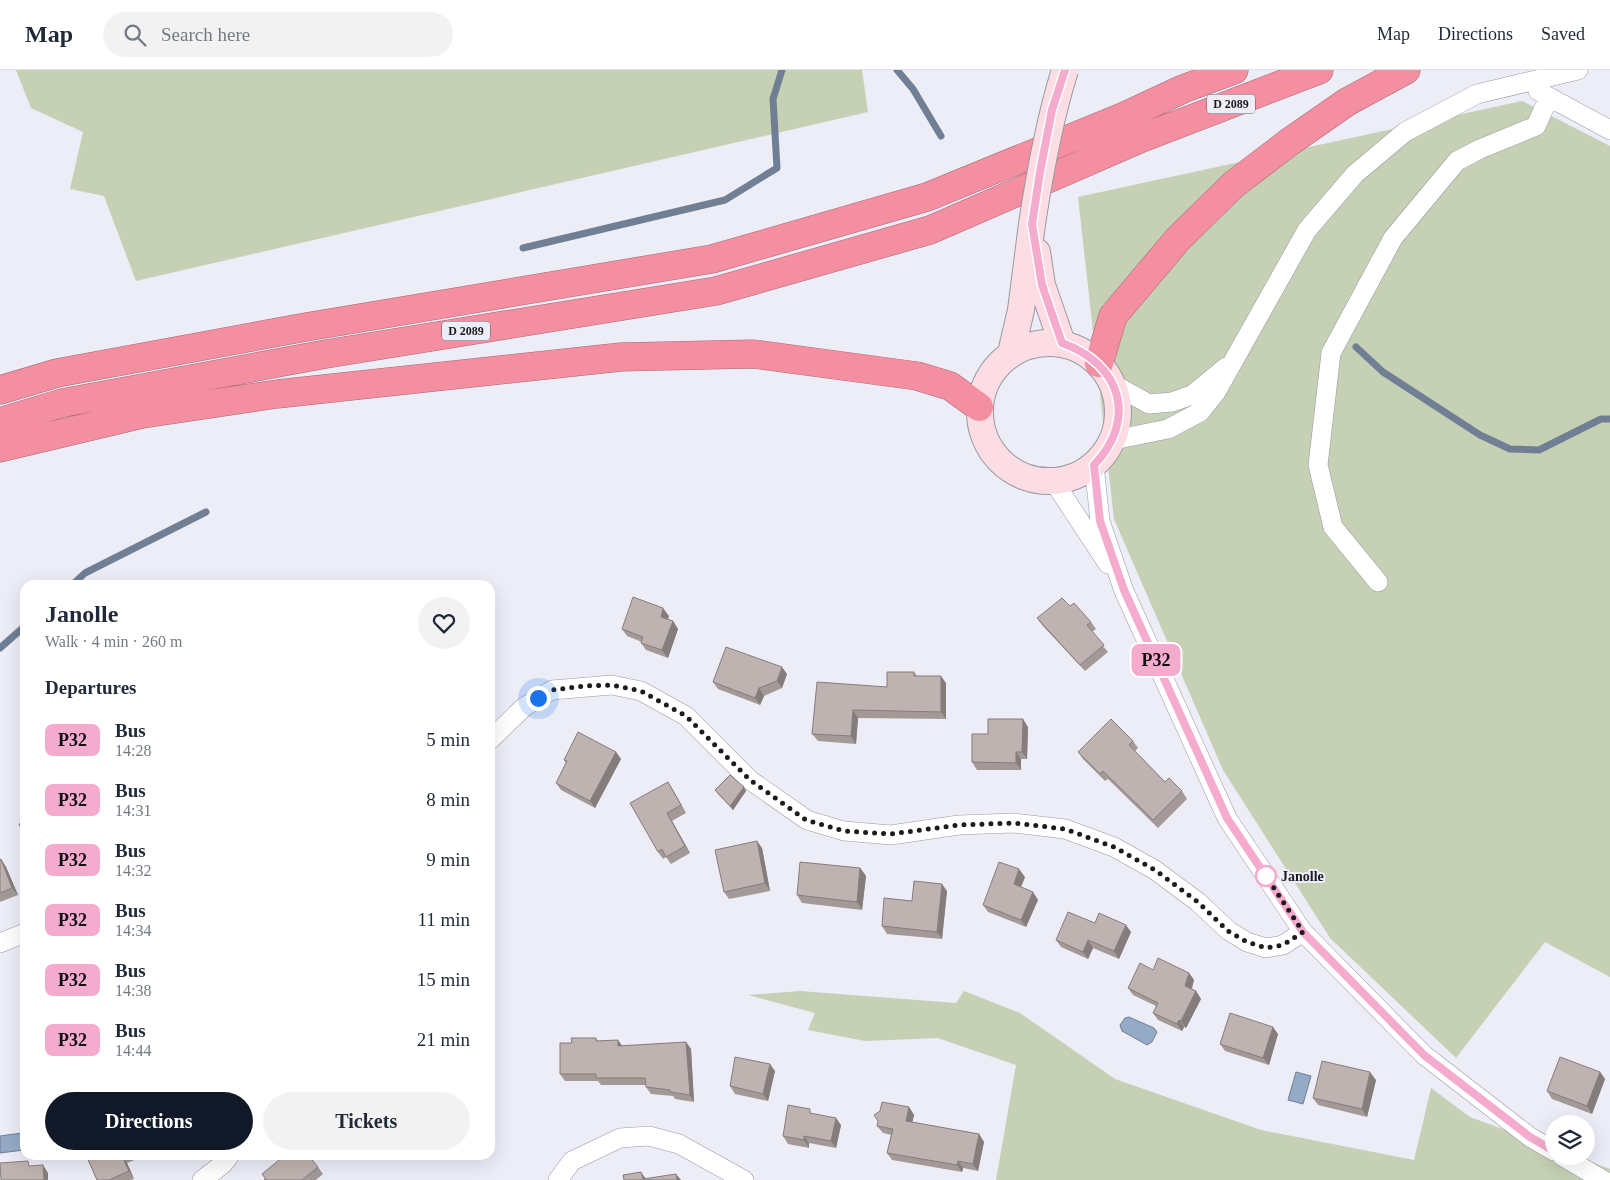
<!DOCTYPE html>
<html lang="en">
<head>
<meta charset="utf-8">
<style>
  :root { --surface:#fff; --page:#f2f2f3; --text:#1f2937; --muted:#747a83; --line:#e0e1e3; --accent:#111827 }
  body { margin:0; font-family:Georgia,serif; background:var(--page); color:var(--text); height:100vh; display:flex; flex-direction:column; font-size:19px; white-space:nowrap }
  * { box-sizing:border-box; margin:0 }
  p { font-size:16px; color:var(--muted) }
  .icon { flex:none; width:28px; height:28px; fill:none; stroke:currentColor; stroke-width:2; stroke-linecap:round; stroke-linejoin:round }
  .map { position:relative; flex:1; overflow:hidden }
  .sheet { position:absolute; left:20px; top:510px; width:475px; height:580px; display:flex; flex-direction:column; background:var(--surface); border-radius:15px; box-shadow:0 5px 20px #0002 }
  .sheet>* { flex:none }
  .badge { padding:0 10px; border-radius:8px; font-size:18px; line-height:32px }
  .controls { position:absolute; left:1545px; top:1045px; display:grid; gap:10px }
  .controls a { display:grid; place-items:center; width:50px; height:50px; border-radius:50%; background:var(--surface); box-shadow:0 5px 20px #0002; font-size:25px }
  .you { position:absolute; width:25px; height:25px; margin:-12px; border:4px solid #fff; border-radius:50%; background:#1a73e8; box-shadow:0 0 0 8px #1a73e833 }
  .map>.badge { position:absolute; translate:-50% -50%; box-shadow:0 0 0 2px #fff }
  h2 { padding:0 25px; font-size:19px; line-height:45px }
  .round { display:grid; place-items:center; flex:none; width:52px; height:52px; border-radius:26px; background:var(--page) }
  .headline { display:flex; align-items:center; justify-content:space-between; height:85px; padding:0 25px }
  h1 { font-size:24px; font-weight:700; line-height:38px }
  .cta { display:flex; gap:10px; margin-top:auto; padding:10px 25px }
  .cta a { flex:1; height:58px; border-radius:30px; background:var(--accent); color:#fff; font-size:20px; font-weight:700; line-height:58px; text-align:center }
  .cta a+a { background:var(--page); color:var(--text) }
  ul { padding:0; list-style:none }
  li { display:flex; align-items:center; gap:15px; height:60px; padding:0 25px }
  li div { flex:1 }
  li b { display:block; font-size:19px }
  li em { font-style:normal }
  li .badge { min-width:55px; font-weight:700; text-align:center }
  header { display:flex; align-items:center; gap:30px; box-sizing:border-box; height:70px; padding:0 25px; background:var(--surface); border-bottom:1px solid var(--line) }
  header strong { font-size:24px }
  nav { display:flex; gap:28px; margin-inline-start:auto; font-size:18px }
  .search { width:350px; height:45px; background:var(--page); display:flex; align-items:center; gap:12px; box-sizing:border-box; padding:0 18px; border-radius:28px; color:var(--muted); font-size:19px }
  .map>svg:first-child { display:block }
  .green { fill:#c5d0b4 }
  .water { fill:#94aac6; stroke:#707f94 }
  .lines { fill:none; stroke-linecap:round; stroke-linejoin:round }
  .stream { stroke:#707f94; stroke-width:7 }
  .street-casing { stroke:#9899a2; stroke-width:20 }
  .secondary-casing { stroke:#9899a2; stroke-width:28 }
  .highway-casing { stroke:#a86774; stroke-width:29 }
  .street { stroke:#fff; stroke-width:19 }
  .secondary { stroke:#fbdde3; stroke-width:26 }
  .highway { stroke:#f38fa1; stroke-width:28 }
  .secondary-bridge-casing { stroke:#9899a2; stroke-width:28; stroke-linecap:butt }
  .secondary-bridge { stroke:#fbdde3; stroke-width:26 }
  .wall { fill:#a39a97 }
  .shaded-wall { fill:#857d7b }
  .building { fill:#beb3b0; stroke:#857d7b }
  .line-casing { stroke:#fff; stroke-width:11 }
  .line { stroke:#f4abcd; stroke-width:8 }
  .walk { stroke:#1c1c1f; stroke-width:5; stroke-dasharray:0 9 }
  .stop-dot { fill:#fff; stroke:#f4abcd; stroke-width:2.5 }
  .labels { text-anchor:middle; stroke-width:4; stroke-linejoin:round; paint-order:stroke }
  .shield { fill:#ecedf7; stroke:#5a5b60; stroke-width:1 }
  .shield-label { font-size:12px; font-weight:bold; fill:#1c1c1f }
  .stop-label { font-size:14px; font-weight:bold; fill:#1c1c1f; stroke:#ecedf7; text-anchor:start }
</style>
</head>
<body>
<header>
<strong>Map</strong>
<div class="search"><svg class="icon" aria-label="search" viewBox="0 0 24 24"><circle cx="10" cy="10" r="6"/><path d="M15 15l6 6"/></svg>Search here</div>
<nav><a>Map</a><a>Directions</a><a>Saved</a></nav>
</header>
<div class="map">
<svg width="1610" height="1110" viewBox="0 0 1610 1110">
  <rect width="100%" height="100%" fill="#ecedf7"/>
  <path class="green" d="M16 0H862L868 42 136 211 104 126 70 119 83 62 31 38Z
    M1522 31 1610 76V907L1545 872 1456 988 1330 868 1223 700 1114 449 1078 127Z
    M800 921 956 933 964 921 1020 943 1115 1009 1261 1060 1414 1090 1431 1018 1470 1047 1610 1099V1110H996L1016 995 938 968 865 971 808 960 815 943 748 925Z"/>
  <path class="water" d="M1129 947 1154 958 1157 962 1152 972 1147 975 1122 961 1120 955 1125 948Z
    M1296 1002 1311 1006 1303 1034 1288 1030Z
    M22 1063 24 1080 0 1083V1066Z"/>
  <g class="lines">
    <path class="stream" d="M897 0 913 19 941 66
      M523 178 725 130 777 98 773 29 782 0
      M1356 277 1383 302 1480 365 1510 379 1539 380 1601 349H1610
      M72 515 85 503 206 442
      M0 578 25 556"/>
    <g class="street-casing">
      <path id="street" d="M1538 21 1610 60
        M1113 314 1149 334 1172 332 1192 325 1226 297
        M1113 370 1168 359 1200 342 1216 322 1307 160 1355 104 1405 62 1477 24 1578 0
        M1094 395 1100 451 1124 521 1227 748 1303 862 1424 985 1530 1067 1554 1081
        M1054 412 1108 494
        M1378 512 1333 457 1318 395 1331 283 1393 168 1457 91 1480 79 1536 56 1549 27
        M490 670 524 637 552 620 612 615 641 621 686 646 750 710 807 750 844 761 891 765 959 755 1014 753 1065 759 1114 777 1155 800 1198 832 1229 861 1247 872 1266 878 1283 875 1303 862
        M0 873 25 863
        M1562 1086 1603 1110
        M202 1110 223 1094 230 1085
        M558 1110 572 1091 620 1068 649 1066 679 1074 744 1110"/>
    </g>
    <g class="secondary-casing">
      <path id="secondary" d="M1037 182 1042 215 1062 273
        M980 342a69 69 0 1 1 138 0a69 69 0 1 1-138 0Z
        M1011 283 1021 240 1032 154"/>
    </g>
    <g class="highway-casing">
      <path id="highway" d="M1099 293 1113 246 1178 169 1233 115 1288 73 1347 32 1406 0
        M0 320 57 303 306 257 712 189 927 127 1125 46 1183 19 1234 0
        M0 352 62 333 326 284 716 221 930 160 1142 68 1319 0
        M0 378 143 344 277 324 621 287 753 284 917 306 950 316 979 337"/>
    </g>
    <use href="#street" class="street"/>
    <use href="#secondary" class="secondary"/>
    <use href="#highway" class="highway"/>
    <g class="secondary-bridge-casing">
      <path id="secondary-bridge" d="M1032 154C1040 101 1049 51 1065 0"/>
    </g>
    <use href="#secondary-bridge" class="secondary-bridge"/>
  </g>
  <path class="wall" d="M1070 536 1091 552 1096 559 1092 562 1108 582 1085 601 1042 555 1037 548Z
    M669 546 667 550 673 551 678 559 668 588 646 580 641 573 642 572 627 566 622 559Z
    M914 602 917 606 946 613V649L858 648 856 674 818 671 812 664 887 617Z
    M787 604 782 618 764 626 760 635 718 619 713 612Z
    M1028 657 1027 689H1021V700H977L972 692 988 664Z
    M1133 671 1138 678 1135 681 1165 712 1182 721 1187 729 1158 758 1108 709 1105 711 1083 689 1078 682Z
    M616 682 621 689 595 738 561 720 556 713 566 693 564 690Z
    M668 712 686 743 672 751 690 783 671 794 666 787 663 789 658 782Z
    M744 717 746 721 733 740 718 724 715 720Z
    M762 778 770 821 729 829 724 822Z
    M1 789 6 797 18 825 0 832V790Z
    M860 798 866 806 862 840 802 833 797 825Z
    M1025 807 1021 817 1033 822 1038 830 1026 857 988 842 983 835Z
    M947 821 942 869 887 864 882 856 912 831Z
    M1095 853 1131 862 1119 889 1093 878 1088 889 1061 877 1056 870Z
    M1153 900 1189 903 1194 910 1192 919 1196 921 1201 929 1186 958 1184 957 1182 961 1158 950 1153 943 1156 936 1133 925 1128 918Z
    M1278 964 1269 995 1225 981 1220 974Z
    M596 968 598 971 618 970 622 976 686 972 691 979 694 1032 675 1029 673 1026 651 1024 646 1017V1015H601L598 1011H565L560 1004 572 973Z
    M775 1001 768 1031 735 1024 730 1016Z
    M1600 1002 1605 1009 1592 1044 1552 1029 1547 1021Z
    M1376 1010 1367 1047 1318 1035 1313 1028Z
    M909 1037 914 1045 912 1052 979 1064 984 1072 978 1101 963 1098 962 1102 892 1090 887 1083 891 1065 883 1063 877 1056Z
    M814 1044 841 1055 836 1078 809 1073V1078L788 1074 783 1066Z
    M86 1085H141L142 1087 127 1093 134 1109 131 1110H97Z
    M318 1097 323 1104 316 1110H264L265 1109 262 1104Z"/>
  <path class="shaded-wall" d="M663 538 669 546 666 555 661 547Z
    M673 551 678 559 668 588 662 580Z
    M782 597 787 604 782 618 777 611Z
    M941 606 946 613V649L941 642Z
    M759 618 764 626 760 635 755 628Z
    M853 640 858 648 856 674 851 666Z
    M1023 649 1028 657 1027 689 1022 682Z
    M616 682 621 689 595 738 590 731Z
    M1016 682 1021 689V700L1016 693Z
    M668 712 673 720 686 743 681 735Z
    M744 717 746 721 733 740 730 736Z
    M667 743 672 751 690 783 685 776Z
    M757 771 762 778 770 821 765 813Z
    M1 789 6 797 18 825 12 818Z
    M860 798 866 806 862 840 857 832Z
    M1019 799 1025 807 1019 822 1014 814Z
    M942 814 947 821 942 869 937 862Z
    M1033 822 1038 830 1026 857 1021 850Z
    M1126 855 1131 862 1119 889 1114 881Z
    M1088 870 1093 878 1088 889 1083 882Z
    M1189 903 1194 910 1190 924 1185 916Z
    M1196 921 1201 929 1186 958 1181 951Z
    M1179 950 1184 957 1182 961 1177 954Z
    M1273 957 1278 964 1269 995 1263 988Z
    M618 970 623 977 618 976Z
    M686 972 691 979 694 1032 690 1025Z
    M770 994 775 1001 768 1031 763 1024Z
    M1370 1002 1376 1010 1367 1047 1362 1039Z
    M1600 1002 1605 1009 1592 1044 1587 1036Z
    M909 1037 914 1045 911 1058 906 1051Z
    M836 1048 841 1055 836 1078 831 1071Z
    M979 1064 984 1072 978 1101 973 1094Z
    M804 1066 809 1073V1078L804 1070Z
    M122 1086 127 1093 134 1109 129 1101Z
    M958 1091 963 1098 962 1102 957 1095Z
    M43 1095 48 1103V1110H44Z
    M641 1102 646 1109H643Z
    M676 1104 681 1110H677Z"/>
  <path class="building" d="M633 527 663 538 661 547 673 551 662 580 641 573 643 567 622 559Z
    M1062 528 1070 536 1074 533 1091 552 1087 555 1104 575 1080 595 1037 548Z
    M726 577 782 597 777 611 759 618 755 628 713 612Z
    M887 602H914V606H941V642L853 640 851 666 812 664 817 612 887 617Z
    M988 649H1023L1022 682H1016V693L972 692V664H988Z
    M1111 649 1133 671 1129 675 1165 712 1169 708 1182 721 1153 750 1103 701 1100 704 1078 682Z
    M578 662 616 682 590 731 556 713 567 691 564 690Z
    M730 705 744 717 730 736 715 720Z
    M668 712 681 735 667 743 685 776 666 787 662 779 658 782 630 733Z
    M25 752V766L19 754Z
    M757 771 765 813 724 822 715 780Z
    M1 789 12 818 0 823V790Z
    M800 792 860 798 857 832 797 825Z
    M999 792 1019 799 1014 814 1033 822 1021 850 983 835Z
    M914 811 942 814 937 862 882 856 884 828 912 831Z
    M1068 842 1095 853 1099 843 1126 855 1114 881 1088 870 1083 882 1056 870Z
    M1158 888 1189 903 1185 916 1196 921 1181 951 1179 950 1177 954 1153 943 1158 933 1128 918 1140 893 1153 900Z
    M1230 943 1273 957 1263 988 1220 974Z
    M571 968H596V971L618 970V976L686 972 690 1025 670 1022V1020L646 1017 645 1008H596V1004H560V973H572Z
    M735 987 770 994 763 1024 730 1016Z
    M1560 987 1600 1002 1587 1036 1547 1021Z
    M1322 991 1370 1002 1362 1039 1313 1028Z
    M882 1032 909 1037 906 1051 979 1064 973 1094 958 1091 957 1095 887 1083 893 1059 877 1056 878 1051 874 1045 880 1041Z
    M788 1035 810 1039V1043L836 1048 831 1071 804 1066V1070L783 1066Z
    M86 1085H124L122 1086 129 1101 109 1110H97Z
    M285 1085H308L318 1097 302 1110H264L266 1109 262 1104Z
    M28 1091 29 1096 43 1095 44 1110H1L0 1093Z
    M641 1102 643 1109 676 1104 677 1110H624L623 1105Z"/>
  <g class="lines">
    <g class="line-casing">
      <path id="line" d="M1065 0 1052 40 1040 102 1032 154 1042 215 1062 273C1121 294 1138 349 1094 395L1100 451 1124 520 1227 748 1303 862 1424 985 1530 1067 1554 1081"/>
    </g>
    <use href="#line" class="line"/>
    <path class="walk" d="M538 628 552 620 584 616 612 615 641 621 686 646 750 710 806 750 844 761 891 764 959 755 1014 753 1065 759 1114 777 1155 800 1198 832 1228 861 1247 872 1266 878 1283 875 1303 862 1266 806"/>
  </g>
  <circle class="stop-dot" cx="1266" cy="806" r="10"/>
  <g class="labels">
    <g class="shield">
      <rect x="1207" y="24.5" width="48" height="19" rx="4"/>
      <rect x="442" y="251.5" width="48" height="19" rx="4"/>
    </g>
    <g class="shield-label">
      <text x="1231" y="38">D 2089</text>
      <text x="466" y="265">D 2089</text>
    </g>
    <g class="stop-label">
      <text x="1281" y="811">Janolle</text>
    </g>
  </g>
</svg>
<div class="controls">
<a><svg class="icon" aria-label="layers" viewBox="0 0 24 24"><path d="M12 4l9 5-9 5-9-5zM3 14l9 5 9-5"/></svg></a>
</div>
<div class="you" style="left:538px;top:628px"></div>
<b class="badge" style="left:1156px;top:590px;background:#f4abcd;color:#111">P32</b>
<section class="sheet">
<div class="headline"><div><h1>Janolle</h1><p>Walk · 4 min · 260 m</p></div><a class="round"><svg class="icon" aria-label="heart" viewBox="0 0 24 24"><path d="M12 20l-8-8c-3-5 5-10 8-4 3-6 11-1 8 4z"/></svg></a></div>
<h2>Departures</h2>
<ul>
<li><span class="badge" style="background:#f4abcd;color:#111">P32</span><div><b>Bus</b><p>14:28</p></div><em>5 min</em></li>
<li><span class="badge" style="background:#f4abcd;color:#111">P32</span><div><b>Bus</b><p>14:31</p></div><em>8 min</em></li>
<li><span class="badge" style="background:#f4abcd;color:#111">P32</span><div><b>Bus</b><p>14:32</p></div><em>9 min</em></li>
<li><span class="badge" style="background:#f4abcd;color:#111">P32</span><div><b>Bus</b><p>14:34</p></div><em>11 min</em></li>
<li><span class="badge" style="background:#f4abcd;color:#111">P32</span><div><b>Bus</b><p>14:38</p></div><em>15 min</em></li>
<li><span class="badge" style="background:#f4abcd;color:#111">P32</span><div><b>Bus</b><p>14:44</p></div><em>21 min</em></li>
</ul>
<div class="cta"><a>Directions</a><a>Tickets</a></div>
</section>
</div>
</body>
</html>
